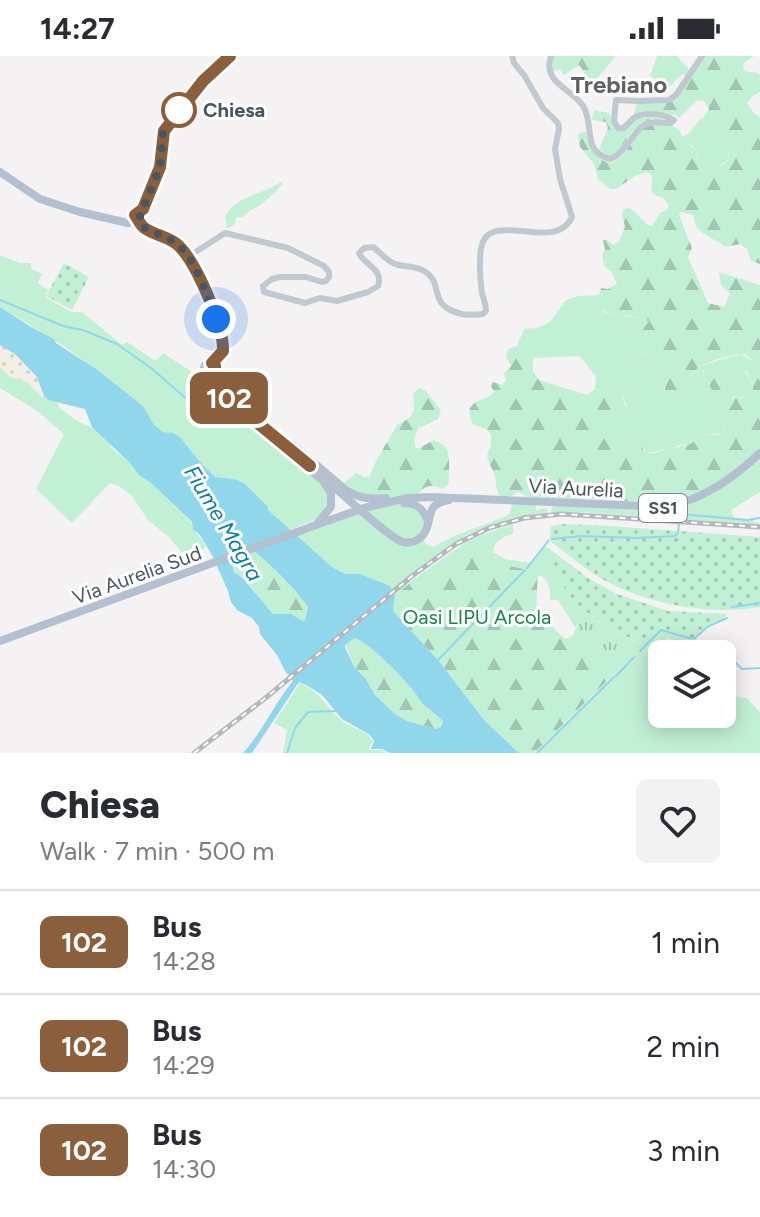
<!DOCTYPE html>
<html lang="en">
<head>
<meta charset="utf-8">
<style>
  :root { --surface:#fff; --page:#f2f2f3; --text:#2b2b33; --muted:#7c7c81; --line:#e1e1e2 }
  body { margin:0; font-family:Figtree,sans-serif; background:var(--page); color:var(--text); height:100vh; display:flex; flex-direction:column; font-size:30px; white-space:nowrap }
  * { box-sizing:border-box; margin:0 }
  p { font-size:26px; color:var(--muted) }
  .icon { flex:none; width:44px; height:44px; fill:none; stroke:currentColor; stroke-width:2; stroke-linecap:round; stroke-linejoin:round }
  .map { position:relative; height:697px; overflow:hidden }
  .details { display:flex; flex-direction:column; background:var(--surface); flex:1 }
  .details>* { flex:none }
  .badge { padding:0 16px; border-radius:12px; font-size:28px; line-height:52px }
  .tools { position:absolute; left:648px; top:584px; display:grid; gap:16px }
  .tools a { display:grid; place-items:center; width:88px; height:88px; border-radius:12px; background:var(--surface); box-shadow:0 4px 20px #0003; font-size:40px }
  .you { position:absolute; width:40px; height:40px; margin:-20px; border:6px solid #fff; border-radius:50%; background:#1a73e8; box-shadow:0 0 0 12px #1a73e833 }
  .map>.badge { position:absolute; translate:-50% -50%; box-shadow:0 0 0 4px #fff }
  .round { display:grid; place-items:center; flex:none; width:84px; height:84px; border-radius:12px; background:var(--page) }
  .head { display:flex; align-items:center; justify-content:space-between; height:136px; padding:0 40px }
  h1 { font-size:38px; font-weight:800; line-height:60px }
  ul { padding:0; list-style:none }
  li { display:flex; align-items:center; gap:24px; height:104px; padding:0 40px; border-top:2px solid var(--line) }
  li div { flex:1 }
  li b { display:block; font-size:30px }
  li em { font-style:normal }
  li .badge { min-width:88px; font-weight:700; text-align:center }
  .status { display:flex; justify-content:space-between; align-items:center; height:56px; padding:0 40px; background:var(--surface); direction:ltr }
  .status svg { height:22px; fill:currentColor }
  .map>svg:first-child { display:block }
  .grass { fill:#c2f0d5 }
  .forest { fill:url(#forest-firs) }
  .sand { fill:url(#sand-dots) }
  .park { fill:url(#park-tufts) }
  .garden { fill:url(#garden-dots) }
  .water { fill:#90d7ec; fill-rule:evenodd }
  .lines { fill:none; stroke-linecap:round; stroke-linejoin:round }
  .stream { stroke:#90d7ec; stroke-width:2 }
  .minor { stroke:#c0c9d0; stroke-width:6 }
  .major { stroke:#b2c0d0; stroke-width:8 }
  .rail-casing { stroke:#b4b7bc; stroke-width:5 }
  .rail { stroke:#fff; stroke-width:2; stroke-dasharray:6; stroke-linecap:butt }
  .major-bridge { stroke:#b2c0d0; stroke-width:8 }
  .line-casing { stroke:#fff; stroke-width:18 }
  .line { stroke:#8b5e3c; stroke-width:12 }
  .walk { stroke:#49555f; stroke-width:8; stroke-dasharray:0 14.4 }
  .stop-dot { fill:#fff; stroke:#8b5e3c; stroke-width:4 }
  .labels { text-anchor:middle; stroke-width:6; stroke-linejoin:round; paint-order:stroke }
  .shield { fill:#fff; stroke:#80888f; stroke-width:2 }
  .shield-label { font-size:18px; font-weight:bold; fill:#49555f }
  .stop-label { font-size:20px; font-weight:bold; fill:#49555f; stroke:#fff; text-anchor:start }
  .street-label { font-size:20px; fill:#49555f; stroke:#fff }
  .park-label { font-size:20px; fill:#19824f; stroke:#fff }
  .water-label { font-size:22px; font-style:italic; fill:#0e7d9e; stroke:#fff }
  .quarter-label { font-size:24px; font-weight:bold; fill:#5e6267; stroke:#fff }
</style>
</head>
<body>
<div class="status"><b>14:27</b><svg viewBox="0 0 49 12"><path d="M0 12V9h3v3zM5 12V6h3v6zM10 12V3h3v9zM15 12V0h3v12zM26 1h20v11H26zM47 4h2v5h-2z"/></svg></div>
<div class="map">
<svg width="760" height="697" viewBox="0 0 760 697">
  <defs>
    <pattern id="forest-firs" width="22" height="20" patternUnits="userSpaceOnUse" patternTransform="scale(2)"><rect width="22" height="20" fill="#c2f0d5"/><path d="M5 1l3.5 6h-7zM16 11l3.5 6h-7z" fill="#a0c5b0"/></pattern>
    <pattern id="sand-dots" width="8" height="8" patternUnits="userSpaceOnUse" patternTransform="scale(2)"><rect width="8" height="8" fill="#f4efe4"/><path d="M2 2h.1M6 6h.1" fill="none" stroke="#d3cfc6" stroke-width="1.8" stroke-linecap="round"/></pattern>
    <pattern id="park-tufts" width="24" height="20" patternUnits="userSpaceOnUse" patternTransform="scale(2)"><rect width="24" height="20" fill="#c2f0d5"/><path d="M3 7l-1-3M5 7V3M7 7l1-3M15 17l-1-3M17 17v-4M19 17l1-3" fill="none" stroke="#a0c5b0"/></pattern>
    <pattern id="garden-dots" width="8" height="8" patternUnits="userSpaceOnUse" patternTransform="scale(2)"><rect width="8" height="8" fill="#c2f0d5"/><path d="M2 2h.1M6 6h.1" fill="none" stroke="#a0c5b0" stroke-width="1.8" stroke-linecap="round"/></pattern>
  </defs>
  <rect width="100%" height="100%" fill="#f4f2f2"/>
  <path class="grass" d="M657 0H677L689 13 686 23 684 18C676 21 675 28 668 31L667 27 660 26 650 20Z
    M701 62 703 67C723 70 731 84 728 104L715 113 697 106V98L694 91 687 87 682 81 689 77Z
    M282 125V129C276 136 268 143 260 149 253 154 248 154 243 161H237L234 169 227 173 225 160C240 137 262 140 282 125Z
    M0 199 20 207H30L32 213 42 218 38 227 48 234 45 241 71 256H82L122 289 127 286 154 304H157L163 297 192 316 197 317 203 315 205 316 194 324 199 331 195 336 217 354 229 346 270 379 331 437 325 460 289 474 234 423 215 421 200 406 180 381 173 377 163 376 154 369 143 350 64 290 0 251Z
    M599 239 603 256C619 259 634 260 650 265L642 296 651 300 669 318 663 336 685 327 698 312 706 308 741 298 753 306 745 315 753 328 755 334 751 340 738 342 731 341 723 335 719 325 703 314V318L713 336 708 354 723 364 724 375 721 377 705 379 690 388 677 390 671 393 645 397C640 367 634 383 615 371V360L624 355 627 350 623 341 612 332 603 337 595 333 596 321 580 300 533 302 531 299H524L521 293 517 290 524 273 537 272 550 266 566 244 578 240Z
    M0 311 10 321 27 326 42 341 44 340 48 344 56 345 60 352 77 365 92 371 105 382 112 392 130 407 139 419 151 427 192 467C193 475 202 482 206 491L195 499 190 506 186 507 182 505 183 498 170 482 148 464 132 440 119 430 110 427 72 467 36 433 64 378 36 354 0 332Z
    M760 401V436L731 454 734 462 754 464 755 466 760 467V469L680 463 679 458H678L677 463 582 456 551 457 552 449 667 454Z
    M513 447 536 448V455L543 452 548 453V457L513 463 468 479 410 518V526L466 486 482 479 513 468V478C504 480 494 485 493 496L505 503 531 507 544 489 551 494 550 508C558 518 563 531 571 541 587 561 618 577 641 588L649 576C667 572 678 581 695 581L699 586 693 589 667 582 651 600 662 606V658H722V638L747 642 760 656V697H534L633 600 612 581 581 562 575 571 558 544H550V533L548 532V527L543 521 537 519 538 514C511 512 502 510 483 490L453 505 424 528 409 527 395 539 389 530 360 518H345L332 511 297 480 361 457 395 485 423 482 426 488 433 491 452 481 506 460 510 456Z
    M398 448 414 450 426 464 423 476C398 493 385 471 365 455Z
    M300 627C321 636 324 649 340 663 350 672 365 673 373 685L369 691 370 694H382L388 697H283L287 674 274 667Z"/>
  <path class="forest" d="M553 0H616L596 24C585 24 585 16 579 9L564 19 560 13 553 16Z
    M701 0H754L744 7 743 11 745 15 757 17 760 19V36L753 40 747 47 754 57 760 62V208L751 205 747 193 740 188 726 191 701 176 696 171 693 159 681 156 679 159 692 192 688 201 708 247 724 251 730 238 721 229 719 216 760 229V392L735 416 710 433 671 447 528 441 518 436 512 440H500C495 433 497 429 495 420 492 408 482 404 491 390V379L487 374 472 368 469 354C476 341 485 346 494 336L491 330 493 326 503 329 506 324 504 317 511 310 506 300 508 293 520 289 524 299H531L533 302V315L539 324 587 339 595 333 603 337 615 331H618L627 353 615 360V371C624 378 636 373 644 384L643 394 645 397H654L690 388 705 379H718L724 375 723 364 708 354 713 336 703 318 705 311C726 321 719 354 753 338V328L745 312 746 308H752L753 306C749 302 748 299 742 298 734 297 704 307 698 312 683 325 685 337 663 340L669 318 662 314 651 300 638 293 637 282 649 265 628 259H618L603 255 599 239 601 232 608 233 617 228 612 216 604 210 602 198 605 193 603 184H607L613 189 618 187 625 171 622 159 624 153 630 152 647 168 652 170 661 156 666 155 669 150 664 142C646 138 653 135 652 120L647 116 635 120 616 133H610L598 123 594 108 580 91 578 79 580 77 586 76C591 91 594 103 611 107L623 99 644 71C653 69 671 67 678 73 681 76 682 82 685 85 695 95 697 90 697 106 710 111 718 115 728 104 731 84 723 70 703 67L701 65 709 53 704 45 697 44 678 63 677 59H674L633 61 637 47H667Z
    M594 54 609 57 616 73C640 62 644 58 671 64 663 65 653 64 645 66 628 72 626 95 608 100L599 93 608 72 606 66 592 64Z
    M419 332 425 334 441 354 438 363 424 370 419 371C415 378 413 384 416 392H419L434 384C456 391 447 411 449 428L443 433C432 428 424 429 417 439L382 443 356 440 344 427 356 417 364 421 370 420 376 405 397 369 410 362 414 353 413 338Z
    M223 478C231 482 240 485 247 490 266 502 295 532 308 551L305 564 303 565 291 558H273L243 521 234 516 232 507 222 482Z
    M483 490C502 510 511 512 538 514L536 559H547C548 568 558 577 566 583L569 582 581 597 613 619 534 697H519L484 664 438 604 393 555 395 539 410 527 424 528 453 505Z
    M354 582C369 586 401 620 412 633 417 637 419 644 424 648 430 654 437 659 443 665L441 671 436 673 407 665 395 658 374 638 366 623 355 612 345 589Z"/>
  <path class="sand" d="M0 289 15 298 37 321 44 340 42 341C37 337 32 329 26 326 15 320 10 322 0 311Z"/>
  <path class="park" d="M581 561 620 586 633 600 613 619 581 597 569 582 573 579Z"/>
  <path class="garden" d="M64 207 89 221 72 254 46 240Z
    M563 468 609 470 760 481V551C710 560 646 548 602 523 583 512 568 498 551 486L550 480 551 470Z
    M551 494 588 522 617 538 668 555 727 558 723 563 706 570 695 581H689L661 573 655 579 649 576 642 588C619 577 587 561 571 541 563 531 558 518 550 508Z"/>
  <path class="water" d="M0 251 31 271 54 283 56 287 96 313 143 350 154 369 163 376 173 377 180 381 200 406 215 421 234 423 245 428 268 451V454L332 511 345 518H360L390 530 395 539 393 555 438 604 484 664 519 697H390L382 693H371L374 685 370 679 342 663 322 639 308 630 299 626 252 697H243C263 675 274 648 293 625L285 615 277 599 260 578 259 571 252 562 237 554 231 546 228 535 213 501 200 479 193 473 192 466 151 427 139 419 130 407 92 371 85 353 48 344 44 340 37 321 15 298 0 289ZM223 478C231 482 240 485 247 490 266 503 295 532 308 551L305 564 303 565 291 558H273L242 521 234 516 232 507 222 482ZM354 582C369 586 401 620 412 633 416 637 419 644 423 648 430 654 437 659 443 665L441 671 436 673 407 665 395 658 374 638 366 623 355 612 345 592V589Z"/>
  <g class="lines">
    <path class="stream" d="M0 244 63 270 83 274 117 288 151 312 204 358 212 362 217 354
      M679 463 681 458 747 464 760 462
      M552 483 581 480 637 482 675 480 678 477 679 468
      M527 512 549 484
      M732 551 760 547
      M714 590 727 598 742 613 760 612
      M640 595 661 574 689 582H695L707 571 727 562
      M438 604 525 514
      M616 620 634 601
      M287 697 295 672 308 656 336 655
      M537 697 614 621"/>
    <path class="minor" d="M551 0C542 27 571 32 583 50 595 68 581 96 610 103 629 95 635 69 650 67 656 66 664 67 671 67L674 64C664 58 644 55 634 62 630 65 627 69 624 72H618L614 65 616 44 639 45 669 44 676 39 702 0
      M188 201 225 177 288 192 324 210 329 216V221L326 225 322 226 306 221H280L272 223 263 230 264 236 305 247 320 242 337 245 368 236 378 230C384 213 365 210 359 197L364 192 373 191C380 196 386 204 393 207 403 212 415 209 424 215 445 227 427 248 458 257 466 260 475 259 483 258L486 255C486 249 484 244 482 237 480 223 479 207 481 193 487 150 555 199 572 161L560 123 555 93 559 73 558 67 543 52 524 19 514 7 512 0"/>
    <path class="major" d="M0 116 40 143 80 156 128 167
      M139 163 160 111 164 75 203 25 230 0
      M136 170C149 175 165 178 176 187 195 202 224 271 223 295L212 307
      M215 312 213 307 209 306 205 309 204 312 223 337 282 386
      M279 383 293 389 347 435C359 442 372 444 386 442
      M328 426C342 437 389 482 403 486 411 488 421 484 425 476 433 461 425 448 449 444
      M404 447C417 447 423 453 428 465
      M364 452 408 442 431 441 668 451C706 441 731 424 760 397
      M0 585 316 469 331 451V437L323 425 288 395 278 382"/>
    <g class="rail-casing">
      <path id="rail" d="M194 697 268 640 412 520 456 488 489 472 524 462 562 458 760 471"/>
    </g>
    <use href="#rail" class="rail"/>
    <path class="major-bridge" d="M316 469 364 452"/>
  </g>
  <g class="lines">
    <g class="line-casing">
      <path id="line" d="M230 0 203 25 164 75 160 111 143 153 135 159C139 164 140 170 146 173 157 180 170 181 179 190 197 208 224 271 223 295L212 307 215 310V326L218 330 242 354 310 410"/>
    </g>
    <use href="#line" class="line"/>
    <path class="walk" d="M179 54 163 78 160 111 139 163V167C150 178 166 178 178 189 196 204 208 241 216 263"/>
  </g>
  <circle class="stop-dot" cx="179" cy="54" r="16"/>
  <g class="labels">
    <rect class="shield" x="639" y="438" width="48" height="28" rx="6"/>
    <g class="shield-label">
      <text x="663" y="458">SS1</text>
    </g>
    <g class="stop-label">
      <text x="203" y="61">Chiesa</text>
    </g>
    <g class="street-label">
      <text transform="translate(576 432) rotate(3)" y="7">Via Aurelia</text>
      <text transform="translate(137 519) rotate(-20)" y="7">Via Aurelia Sud</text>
    </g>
    <g class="park-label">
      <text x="477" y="568">Oasi LIPU Arcola</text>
    </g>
    <g class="water-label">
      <text transform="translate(224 467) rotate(59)" y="8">Fiume Magra</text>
    </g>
    <g class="quarter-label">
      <text x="619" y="37">Trebiano</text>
    </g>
  </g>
</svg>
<div class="tools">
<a><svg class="icon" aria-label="layers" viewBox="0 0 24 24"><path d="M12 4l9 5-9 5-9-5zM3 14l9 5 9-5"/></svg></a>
</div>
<div class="you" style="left:216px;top:263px"></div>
<b class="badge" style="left:229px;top:342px;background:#8b5e3c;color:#fff">102</b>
</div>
<section class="details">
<div class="head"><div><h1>Chiesa</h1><p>Walk · 7 min · 500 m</p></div><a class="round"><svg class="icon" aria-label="heart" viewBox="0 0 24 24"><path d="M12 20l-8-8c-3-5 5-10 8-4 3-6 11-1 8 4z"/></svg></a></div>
<ul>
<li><span class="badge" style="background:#8b5e3c;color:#fff">102</span><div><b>Bus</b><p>14:28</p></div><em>1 min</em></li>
<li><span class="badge" style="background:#8b5e3c;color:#fff">102</span><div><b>Bus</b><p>14:29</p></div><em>2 min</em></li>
<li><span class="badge" style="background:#8b5e3c;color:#fff">102</span><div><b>Bus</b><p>14:30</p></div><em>3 min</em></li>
</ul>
</section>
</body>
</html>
